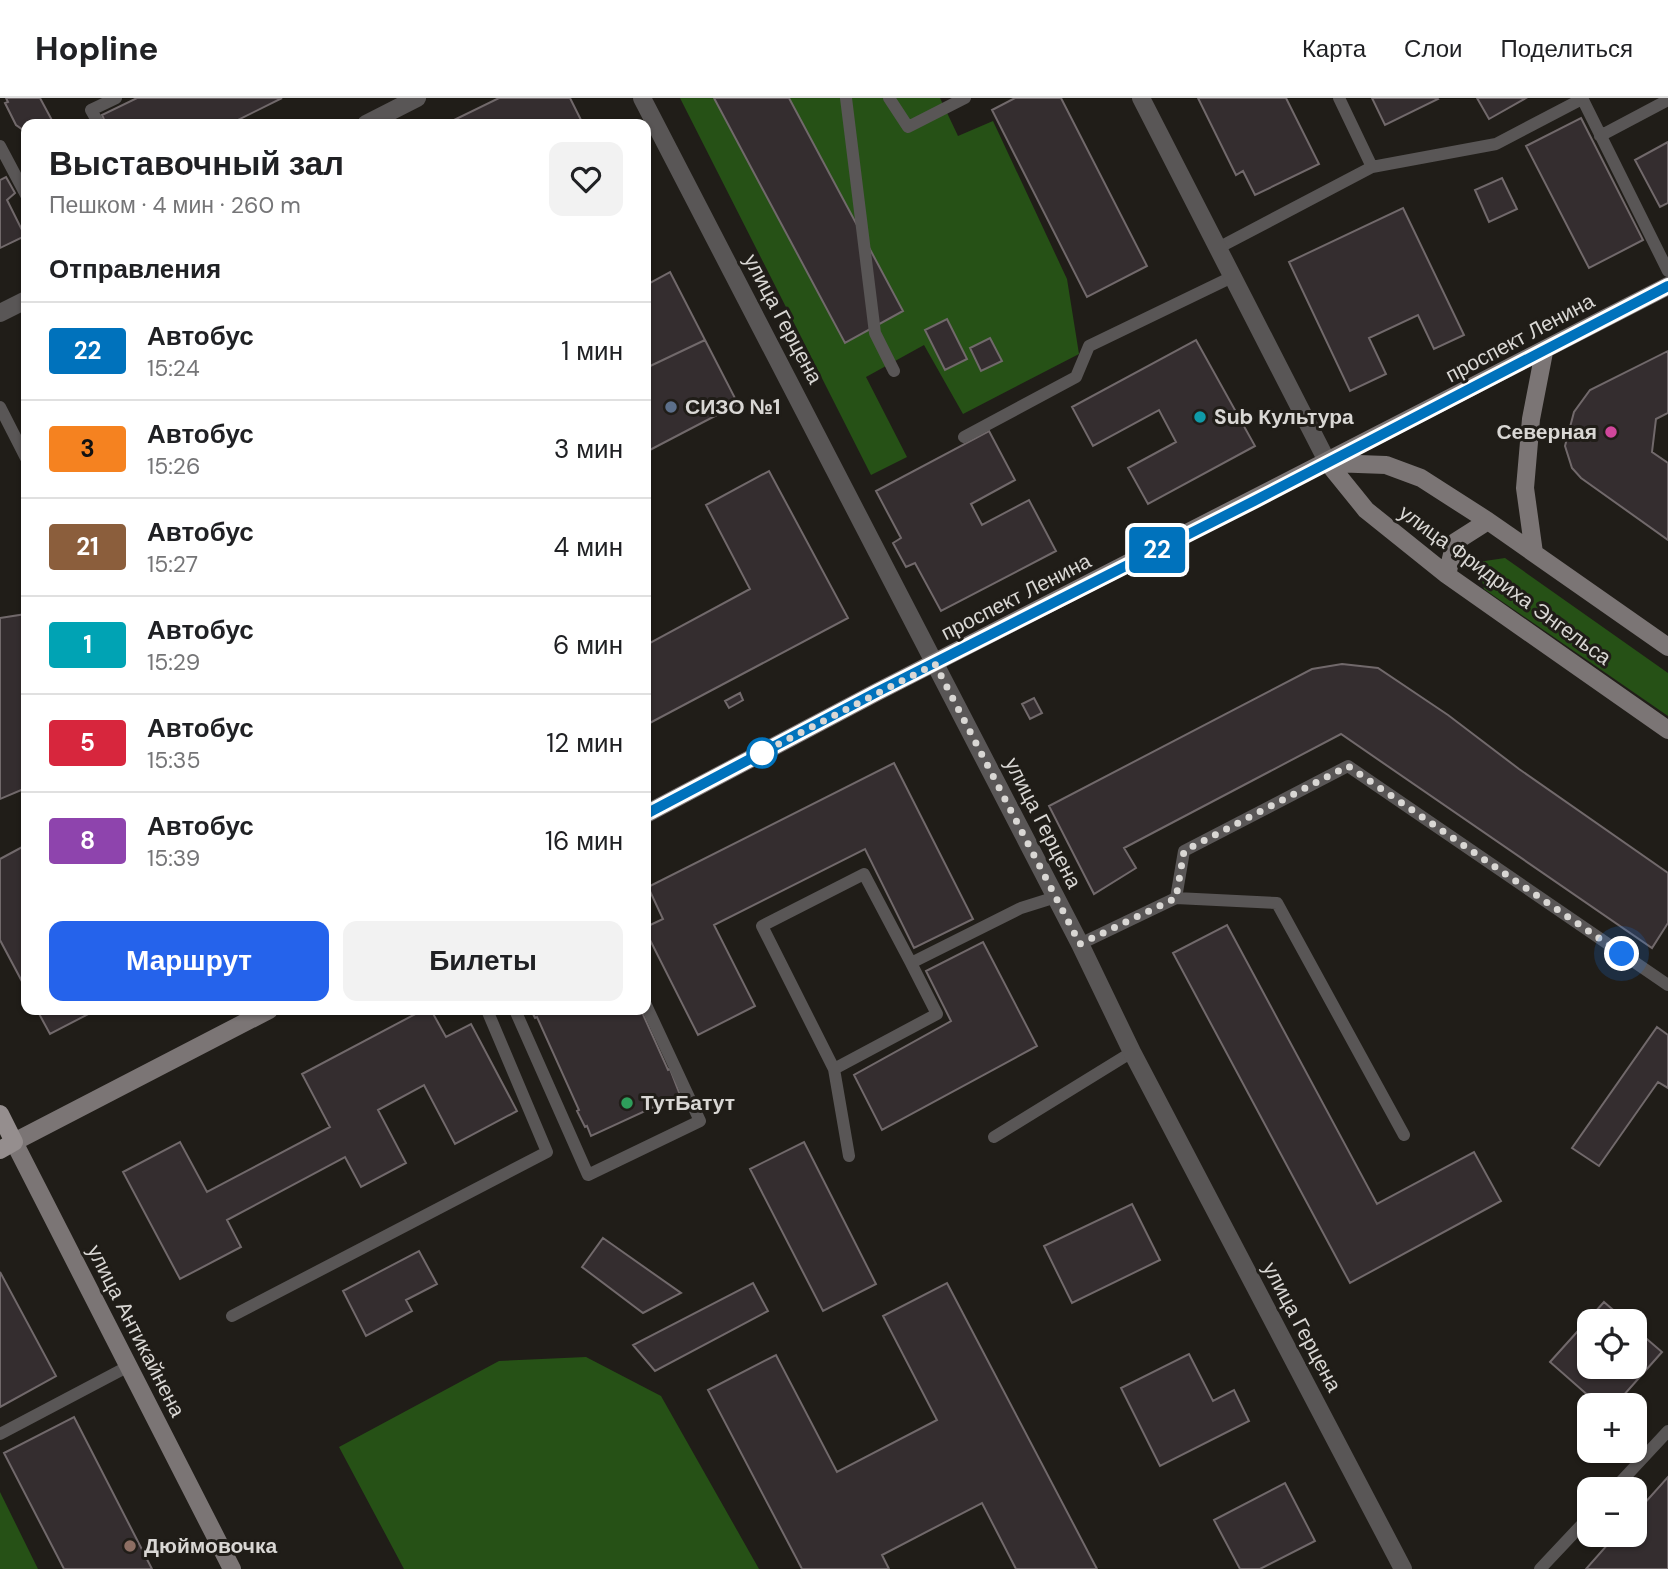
<!DOCTYPE html>
<html lang="ru">
<head>
<meta charset="utf-8">
<style>
  :root { --surface:#fff; --page:#f2f2f2; --text:#202124; --muted:#757577; --line:#e0e0e0; --accent:#2563eb }
  body { margin:0; font-family:"DM Sans",sans-serif; background:var(--page); color:var(--text); height:100vh; display:flex; flex-direction:column; font-size:26px; white-space:nowrap }
  * { box-sizing:border-box; margin:0 }
  p { font-size:23px; color:var(--muted) }
  .icon { flex:none; width:38px; height:38px; fill:none; stroke:currentColor; stroke-width:2; stroke-linecap:round; stroke-linejoin:round }
  .map { position:relative; flex:1; overflow:hidden }
  .drawer { position:absolute; left:21px; top:21px; width:630px; height:896px; display:flex; flex-direction:column; background:var(--surface); border-radius:14px; box-shadow:0 2px 5px #0004 }
  .drawer>* { flex:none }
  .badge { padding:0 14px; border-radius:5px; font-size:24px; line-height:46px }
  .controls { position:absolute; left:1577px; top:1211px; display:grid; gap:14px }
  .controls a { display:grid; place-items:center; width:70px; height:70px; border-radius:14px; background:var(--surface); box-shadow:0 2px 5px #0004; font-size:35px }
  .you { position:absolute; width:35px; height:35px; margin:-18px; border:5px solid #fff; border-radius:50%; background:#1a73e8; box-shadow:0 0 0 10px #1a73e833 }
  .map>.badge { position:absolute; translate:-50% -50%; box-shadow:0 0 0 4px #fff }
  h2 { padding:0 28px; font-size:26px; line-height:63px }
  .round { display:grid; place-items:center; flex:none; width:74px; height:74px; border-radius:14px; background:var(--page) }
  .headline { display:flex; align-items:center; justify-content:space-between; height:119px; padding:0 28px }
  h1 { font-size:33px; font-weight:600; line-height:52px }
  .action { display:flex; gap:14px; margin-top:auto; padding:14px 28px }
  .action a { flex:1; height:80px; border-radius:14px; background:var(--accent); color:#fff; font-size:28px; font-weight:600; line-height:80px; text-align:center }
  .action a+a { background:var(--page); color:var(--text) }
  ul { padding:0; list-style:none }
  li { display:flex; align-items:center; gap:21px; height:98px; padding:0 28px; border-top:2px solid var(--line) }
  li div { flex:1 }
  li b { display:block; font-size:26px }
  li em { font-style:normal }
  li .badge { min-width:77px; font-weight:700; text-align:center }
  header { display:flex; align-items:center; gap:42px; box-sizing:border-box; height:98px; padding:0 35px; background:var(--surface); border-bottom:2px solid var(--line) }
  header strong { font-size:33px }
  nav { display:flex; gap:38px; margin-inline-start:auto; font-size:24px }
  .map>svg:first-child { display:block }
  .green { fill:#265116 }
  .building { fill:#342d2f; stroke:#71696b; stroke-width:2 }
  .lines { fill:none; stroke-linecap:round; stroke-linejoin:round }
  .service { stroke:#595656; stroke-width:12 }
  .minor { stroke:#595656; stroke-width:18 }
  .secondary { stroke:#7b7575; stroke-width:18 }
  .primary { stroke:#958e8e; stroke-width:18 }
  .line-casing { stroke:#fff; stroke-width:16 }
  .line { stroke:#0072bc; stroke-width:10 }
  .walk { stroke:#d9d7d4; stroke-width:7; stroke-dasharray:0 12.6 }
  .service-dot { fill:#5c6f8a; stroke:#201d18; stroke-width:2.5 }
  .culture-dot { fill:#0f9aa8; stroke:#201d18; stroke-width:2.5 }
  .hotel-dot { fill:#d1479c; stroke:#201d18; stroke-width:2.5 }
  .stop-dot { fill:#fff; stroke:#0072bc; stroke-width:3.5 }
  .leisure-dot { fill:#2e9e5b; stroke:#201d18; stroke-width:2.5 }
  .education-dot { fill:#8d6e63; stroke:#201d18; stroke-width:2.5 }
  .labels { text-anchor:middle; stroke-width:6; stroke-linejoin:round; paint-order:stroke }
  .street-label { font-size:21px; fill:#d9d7d4; stroke:#201d18 }
  .poi-label { font-size:21px; font-weight:bold; fill:#d9d7d4; stroke:#201d18; text-anchor:start }
</style>
</head>
<body>
<header>
<strong>Hopline</strong>
<nav><a>Карта</a><a>Слои</a><a>Поделиться</a></nav>
</header>
<div class="map">
<svg width="1668" height="1471" viewBox="0 0 1668 1471">
  <rect width="100%" height="100%" fill="#201d18"/>
  <path class="green" d="M680 0H940L958 38 993 23 1067 181 1079 256 963 316 924 247 866 279 907 359 871 377Z
    M1505 460 1668 575V618L1484 491 1478 464Z
    M586 1259 661 1298 759 1471H404L339 1349 499 1263Z
    M0 1394 38 1471H0Z"/>
  <path class="building" d="M6 0H40L54 26H26V39L23 32 16 27 5 5 8 4Z
    M137 0H282L230 26H106L102 17Z
    M499 0H570L583 26H456L454 22Z
    M714 0H789L903 213 845 245Z
    M1015 0H1061L1147 168 1087 199 992 12Z
    M1198 0H1286L1319 66 1255 97 1243 73 1236 77Z
    M1372 0H1437L1438 1 1385 27Z
    M1477 0H1526L1489 21Z
    M1581 20 1643 142 1589 170 1526 48Z
    M1668 44V105L1660 109 1635 62Z
    M6 79 15 95 7 102 25 138 0 150V82Z
    M1502 80 1517 111 1489 124 1475 92Z
    M1403 110 1464 237 1434 251 1418 217 1369 240 1386 276 1350 293 1289 164Z
    M670 174 705 242 646 270V187Z
    M947 221 967 261 945 272 925 232Z
    M990 240 1002 263 981 273 970 250Z
    M705 242 738 306 646 354V270Z
    M1196 242 1255 348 1148 406 1128 370 1176 344 1159 312 1093 348 1072 309Z
    M1668 253V315L1656 321 1652 354 1668 365V442L1581 380 1572 370 1565 348 1574 314 1590 292Z
    M989 333 1015 382 971 406 982 427 1029 402 1056 453 941 513 915 465 906 469 893 445 901 440 876 393Z
    M769 373 848 520 646 627V547L750 491 706 407Z
    M26 516V690L0 701V520Z
    M1342 566 1378 570 1448 617 1519 671 1668 775V825L1652 850 1341 636 1124 750 1136 770 1094 796 1049 708 1312 571Z
    M740 595 743 602 729 610 725 603Z
    M1034 600 1042 615 1030 621 1022 606Z
    M894 665 973 821 914 850 865 751 714 827 755 908 698 937 646 834V829L663 821 648 789Z
    M26 747V891L0 842V761Z
    M1227 827 1377 1106 1474 1054 1501 1103 1350 1185 1173 855Z
    M983 844 1037 948 882 1032 854 977 951 923 926 873Z
    M37 912H96L50 936Z
    M423 912H431L446 939 471 926 517 1013 455 1046 424 987 378 1012 406 1065 361 1089 345 1059 227 1122 241 1149 180 1181 123 1074 180 1044 207 1094 330 1029 302 976Z
    M531 912H641L668 972 670 971 680 997 591 1038 587 1028 585 1029 577 1013 579 1012 537 919 535 920Z
    M1657 929 1668 937V990L1658 984 1599 1068 1572 1050Z
    M804 1044 876 1186 823 1213 750 1071Z
    M1132 1106 1160 1162 1072 1205 1044 1148Z
    M603 1140 681 1195 643 1215 582 1169Z
    M419 1153 437 1186 406 1202 412 1213 366 1238 343 1193Z
    M0 1174 56 1278 0 1309Z
    M753 1185 768 1213 655 1273 633 1247Z
    M947 1185 1097 1471H1016L982 1405 882 1457 889 1471H802L708 1292 776 1257 837 1374 937 1322 883 1218Z
    M1604 1204 1626 1223H1589V1269H1634V1230L1662 1254 1615 1307H1599L1550 1264Z
    M1189 1256 1213 1303 1234 1292 1249 1323 1160 1368 1121 1290Z
    M74 1319 152 1471H64L4 1355Z
    M1668 1379V1471H1586L1616 1437H1634V1417Z
    M1285 1385 1315 1443 1260 1471H1240L1214 1422Z"/>
  <g class="lines">
    <path class="service" d="M846 0 875 235 894 273
      M889 0 908 29 965 0
      M1339 0 1372 69
      M1582 0 1668 173
      M99 26 91 12 116 0
      M1600 38 1668 2
      M0 48 26 97
      M1218 150 1372 69 1496 46 1582 1
      M0 309 26 360
      M964 339 1076 279 1089 248 1232 179
      M1176 800 1277 805 1404 1037
      M1080 846 1176 800 1184 753 1348 668 1668 887
      M911 865 937 916 834 971 762 828 864 776 911 865 1021 810 1056 799
      M515 912 588 1077 700 1023 646 907
      M834 971 849 1058
      M994 1039 1132 954
      M232 1218 547 1054 487 912
      M0 1336 127 1269
      M1614 1391 1668 1333
      M1540 1471 1589 1419"/>
    <path class="minor" d="M642 0 1080 846 1132 954 1403 1471
      M1141 0 1328 365
      M366 26 417 0
      M0 215 26 202"/>
    <path class="secondary" d="M1328 365 1366 412 1447 477 1668 632
      M1331 365 1386 367 1421 380 1488 423 1668 549
      M1534 455 1525 390 1531 321 1544 254
      M1447 477 1455 444 1488 423
      M646 716 877 594 1668 188
      M232 1471 14 1044 269 912"/>
    <path class="primary" d="M0 1016 14 1044 0 1052"/>
  </g>
  <g class="lines">
    <g class="line-casing">
      <path id="line" d="M646 716 877 594 1254 403 1668 188"/>
    </g>
    <use href="#line" class="line"/>
    <path class="walk" d="M762 655 759 656 935 566 1080 846 1176 800 1184 753 1348 668 1622 856"/>
  </g>
  <circle class="service-dot" cx="671" cy="309" r="7"/>
  <circle class="culture-dot" cx="1200" cy="319" r="7"/>
  <circle class="hotel-dot" cx="1611" cy="334" r="7"/>
  <circle class="stop-dot" cx="762" cy="655" r="14"/>
  <circle class="leisure-dot" cx="627" cy="1005" r="7"/>
  <circle class="education-dot" cx="130" cy="1448" r="7"/>
  <g class="labels">
    <g class="street-label">
      <text transform="translate(783 221) rotate(62)" y="7">улица Герцена</text>
      <text transform="translate(1520 240) rotate(-28)" y="7">проспект Ленина</text>
      <text transform="translate(1505 487) rotate(36)" y="7">улица Фридриха Энгельса</text>
      <text transform="translate(1016 499) rotate(-27)" y="7">проспект Ленина</text>
      <text transform="translate(1043 725) rotate(63)" y="7">улица Герцена</text>
      <text transform="translate(1302 1229) rotate(62)" y="7">улица Герцена</text>
      <text transform="translate(136 1233) rotate(63)" y="7">улица Антикайнена</text>
    </g>
    <g class="poi-label">
      <text x="685" y="316">СИЗО №1</text>
      <text x="1214" y="326">Sub Культура</text>
      <text x="1597" y="341" text-anchor="end">Северная</text>
      <text x="641" y="1012">ТутБатут</text>
      <text x="144" y="1455">Дюймовочка</text>
    </g>
  </g>
</svg>
<div class="controls">
<a><svg class="icon" aria-label="locate" viewBox="0 0 24 24"><circle cx="12" cy="12" r="6"/><path d="M12 2v4M12 18v4M2 12h4M18 12h4"/></svg></a>
<a>+</a>
<a>−</a>
</div>
<div class="you" style="left:1622px;top:856px"></div>
<b class="badge" style="left:1157px;top:452px;background:#0072bc;color:#fff">22</b>
<section class="drawer">
<div class="headline"><div><h1>Выставочный зал</h1><p>Пешком · 4 мин · 260 m</p></div><a class="round"><svg class="icon" aria-label="heart" viewBox="0 0 24 24"><path d="M12 20l-8-8c-3-5 5-10 8-4 3-6 11-1 8 4z"/></svg></a></div>
<h2>Отправления</h2>
<ul>
<li><span class="badge" style="background:#0072bc;color:#fff">22</span><div><b>Автобус</b><p>15:24</p></div><em>1 мин</em></li>
<li><span class="badge" style="background:#f58220;color:#111">3</span><div><b>Автобус</b><p>15:26</p></div><em>3 мин</em></li>
<li><span class="badge" style="background:#8b5e3c;color:#fff">21</span><div><b>Автобус</b><p>15:27</p></div><em>4 мин</em></li>
<li><span class="badge" style="background:#00a3b4;color:#fff">1</span><div><b>Автобус</b><p>15:29</p></div><em>6 мин</em></li>
<li><span class="badge" style="background:#d7263d;color:#fff">5</span><div><b>Автобус</b><p>15:35</p></div><em>12 мин</em></li>
<li><span class="badge" style="background:#8e44ad;color:#fff">8</span><div><b>Автобус</b><p>15:39</p></div><em>16 мин</em></li>
</ul>
<div class="action"><a>Маршрут</a><a>Билеты</a></div>
</section>
</div>
</body>
</html>
